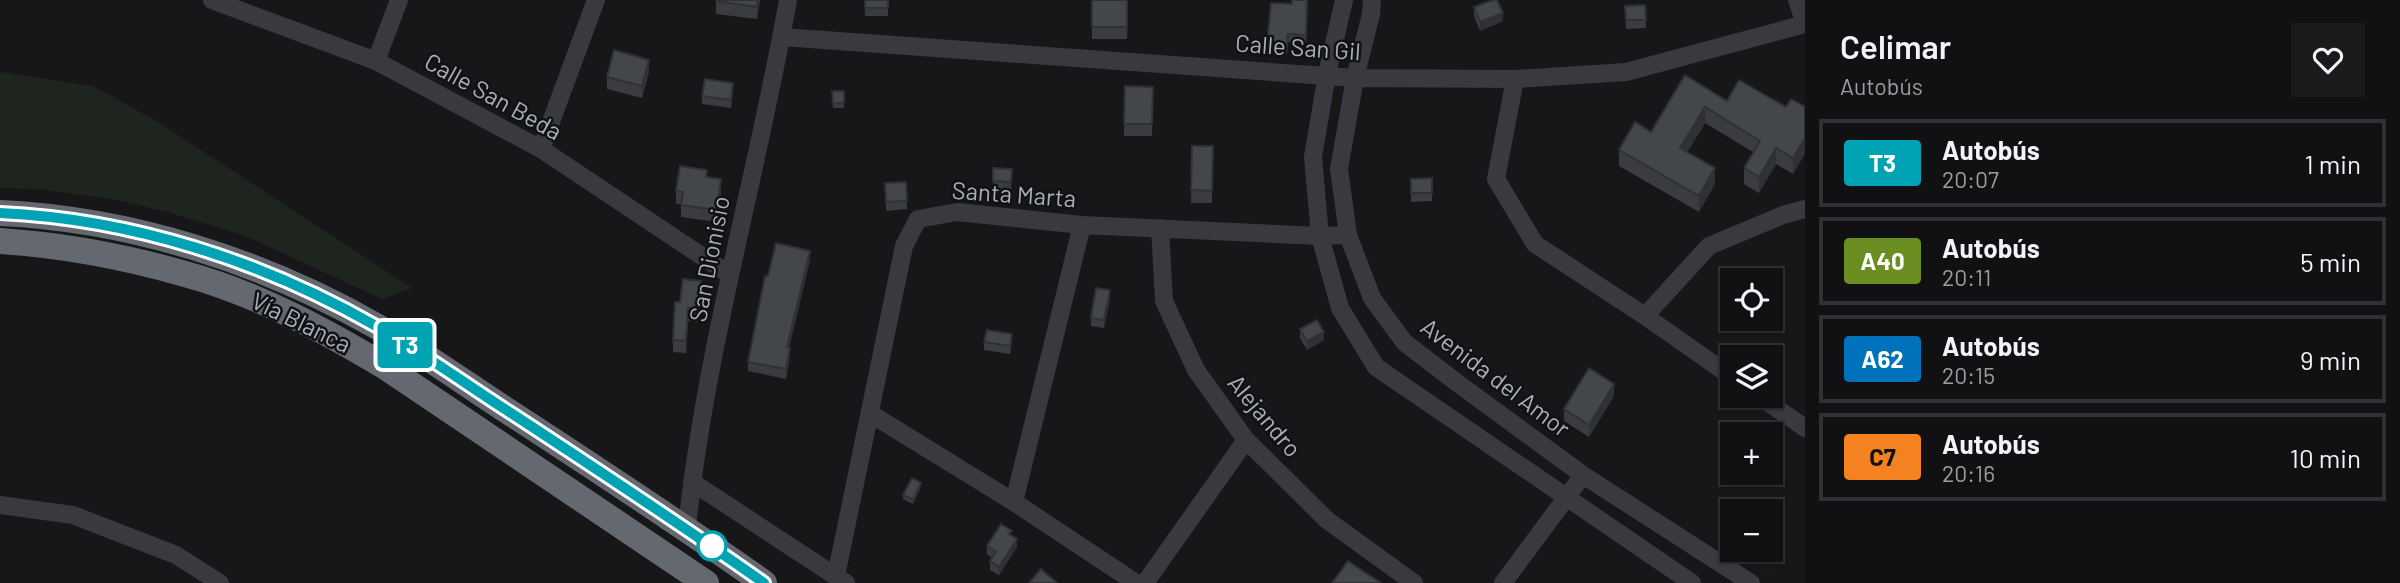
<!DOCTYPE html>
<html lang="es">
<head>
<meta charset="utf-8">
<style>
  :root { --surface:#111114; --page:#1a1a1d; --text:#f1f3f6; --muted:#9c9da0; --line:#303134 }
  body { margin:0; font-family:Barlow,sans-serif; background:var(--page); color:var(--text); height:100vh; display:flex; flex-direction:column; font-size:26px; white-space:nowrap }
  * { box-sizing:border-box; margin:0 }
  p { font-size:23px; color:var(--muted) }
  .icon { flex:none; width:38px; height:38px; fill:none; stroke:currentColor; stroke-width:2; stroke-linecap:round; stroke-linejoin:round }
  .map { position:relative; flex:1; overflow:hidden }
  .side { display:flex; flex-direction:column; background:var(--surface); width:595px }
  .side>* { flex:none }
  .badge { padding:0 14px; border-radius:5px; font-size:24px; line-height:46px }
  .tools { position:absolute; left:1720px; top:268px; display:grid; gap:14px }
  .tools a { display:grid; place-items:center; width:63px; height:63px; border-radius:0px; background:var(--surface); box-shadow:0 2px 5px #0004,0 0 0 2px var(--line); font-size:35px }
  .map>.badge { position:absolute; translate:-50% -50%; box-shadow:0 0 0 4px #fff }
  .round { display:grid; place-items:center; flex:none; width:74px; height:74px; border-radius:0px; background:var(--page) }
  .overview { display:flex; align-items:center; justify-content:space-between; height:119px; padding:0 35px }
  h1 { font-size:33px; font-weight:600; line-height:52px }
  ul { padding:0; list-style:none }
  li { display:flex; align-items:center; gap:21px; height:88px; margin:0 14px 10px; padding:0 21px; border:4px solid var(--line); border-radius:0px }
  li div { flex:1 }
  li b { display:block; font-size:26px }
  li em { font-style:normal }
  li .badge { min-width:77px; font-weight:700; text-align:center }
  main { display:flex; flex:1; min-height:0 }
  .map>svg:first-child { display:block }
  .green { fill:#1d251e }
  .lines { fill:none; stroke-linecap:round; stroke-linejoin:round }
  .minor { stroke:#383a3f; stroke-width:18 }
  .highway { stroke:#646870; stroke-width:26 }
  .wall { fill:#3a3c40 }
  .shaded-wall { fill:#2f3134 }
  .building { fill:#43464a; stroke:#2f3134; stroke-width:2 }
  .line-casing { stroke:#fff; stroke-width:16 }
  .line { stroke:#00a3b4; stroke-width:10 }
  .stop-dot { fill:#fff; stroke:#00a3b4; stroke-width:3.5 }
  .labels { text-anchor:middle; stroke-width:5; stroke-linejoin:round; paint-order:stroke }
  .street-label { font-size:24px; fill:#a9b0ba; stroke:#121215 }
</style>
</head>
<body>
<main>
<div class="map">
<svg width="1805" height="583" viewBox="0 0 1805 583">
  <rect width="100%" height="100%" fill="#17171a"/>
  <path class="green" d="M0 72 93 86 158 122 412 288 382 299 243 235 167 212 117 200 38 189 0 188Z"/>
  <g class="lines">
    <path class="minor" d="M212 0 376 61 541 149 730 275
      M1344 0 1327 74 1313 157 1320 236 1340 308 1376 367 1692 583
      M1372 0 1371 14 1355 78 1339 169 1348 235 1372 298 1404 342 1456 382 1583 475 1751 583
      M1797 0 1805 24
      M782 37 1355 78 1515 79 1626 72 1805 24
      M376 61 399 0
      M1515 79 1496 179 1535 244 1645 316 1732 377
      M541 149 596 0
      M1160 228 1164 301 1196 370 1246 440 1327 520 1414 583
      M1645 316 1709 246 1783 215 1805 209
      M1759 396 1805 428
      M871 414 1014 502 1136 583
      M692 482 846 583
      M1014 502 1082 225
      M0 505 73 515 176 555 220 583
      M687 528C705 350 757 176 788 0
      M836 576 904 246 918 219 957 212 1082 225 1320 236 1348 235
      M1145 583 1246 440
      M1503 583 1583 475"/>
    <path class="highway" d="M0 213C131 219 262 261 376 326 427 355 474 390 523 421 604 474 685 527 764 583
      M0 241C61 245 126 257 185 274 255 293 322 329 384 366L706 583"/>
  </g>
  <path class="wall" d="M716 0H760L757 19 716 14Z
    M865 0H888V16H865Z
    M1092 0H1128L1127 39H1092Z
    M1308 0 1306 43 1288 42 1287 54 1267 52V44L1292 4Z
    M1645 5 1646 28 1626 29 1625 6Z
    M1474 7 1503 21 1480 31 1474 16Z
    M649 72 642 98 607 89V77Z
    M1685 75 1727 101 1786 107H1805L1793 174 1776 164 1759 193 1744 184V168L1753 152 1705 123 1687 152 1715 184 1699 212 1619 166V150L1651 132Z
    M1125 86 1153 87 1152 136H1124Z
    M733 91 731 108 702 104V96Z
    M832 91H844V108H833Z
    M1192 146H1213L1212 203H1191Z
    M993 168 1012 169 1011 191 993 190Z
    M707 178 721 192 717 222 681 217V204H676V191Z
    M1432 178V201L1411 202V179Z
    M906 182 907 209 886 211 885 183Z
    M810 260 789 348 790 357 786 379 748 371V362L768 276Z
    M701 293 698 322 688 321 686 353 673 352V340L680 302Z
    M1110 299 1104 328 1091 326V318Z
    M1300 329 1324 340 1307 350 1300 338Z
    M984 342H1012L1010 354 984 350Z
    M1614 396 1589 437 1564 421V409Z
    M921 487 913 504 903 499V495Z
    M1012 536 1017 547 999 575 990 570V561L992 558 987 554V546Z"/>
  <path class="shaded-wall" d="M758 0H760L757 19V7Z
    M1503 13V21L1480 31V22Z
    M649 60V72L642 98V86Z
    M1705 107V123L1680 164V148Z
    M1805 138V154L1793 174V158Z
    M1776 148V164L1759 193V177Z
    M1715 168V184L1699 212V196Z
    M721 179V192L717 222V210Z
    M810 251V260L787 357V347Z
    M701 281V293L698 322V310Z
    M1110 290V299L1104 328V320Z
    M1324 332V340L1307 350V341Z
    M790 348V357L786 379V369Z
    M1614 384V396L1589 437V425Z
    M921 483V487L913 504V500Z
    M1017 539V547L999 575V567Z"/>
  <path class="building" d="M716 0H758L757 7 716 1Z
    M865 0H888V8H865Z
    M1092 0H1127V27H1092Z
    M1292 0H1307L1306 35 1288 34 1287 46 1267 44 1271 3 1292 4Z
    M1493 0H1497L1503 13 1480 22 1474 7Z
    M1645 5 1646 20H1626L1625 6Z
    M614 50 649 60 642 86 607 77Z
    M1685 75 1727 101 1739 80 1786 107 1791 99 1805 107V138L1793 158 1776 148 1759 177 1744 168 1760 141 1705 107 1680 148 1715 168 1699 196 1619 150 1635 122 1651 132Z
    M705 79 733 83 731 100 702 96Z
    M1125 86 1153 87 1152 124H1124Z
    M832 91H844V103L833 104Z
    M1192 146H1213L1212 191 1191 190Z
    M680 166 707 170 706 177 721 179 717 210 681 205 683 192 676 191Z
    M993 168 1012 169 1011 182 993 181Z
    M1432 178V193H1411V179Z
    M906 182 907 201 886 202 885 183Z
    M776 243 810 251 787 347 790 348 786 369 748 362 765 276H768Z
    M683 279 701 281 698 310 688 308 686 341 673 340 675 302H680Z
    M1096 288 1110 290 1104 320 1091 318Z
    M1317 320 1324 332 1307 341 1300 329Z
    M987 330 1012 334 1010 346 984 342Z
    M1589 368 1614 384 1589 425 1564 409Z
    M912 478 921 483 913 500 903 495Z
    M1001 524 1012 531 1009 534 1017 539 999 567 990 561 996 552 987 546Z
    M1348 561 1381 583H1332Z
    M1041 569 1057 583H1029Z"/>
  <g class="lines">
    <g class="line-casing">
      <path id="line" d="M0 213C132 219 262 261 376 326 424 353 468 386 514 415 598 470 682 525 764 583"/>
    </g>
    <use href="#line" class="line"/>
  </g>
  <circle class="stop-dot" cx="712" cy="546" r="14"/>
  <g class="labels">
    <g class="street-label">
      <text transform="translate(1298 48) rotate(4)" y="8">Calle San Gil</text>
      <text transform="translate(493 97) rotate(29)" y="8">Calle San Beda</text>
      <text transform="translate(1014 195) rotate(4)" y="8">Santa Marta</text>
      <text transform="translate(710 259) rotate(-79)" y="8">San Dionisio</text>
      <text transform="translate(301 323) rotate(26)" y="8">Vía Blanca</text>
      <text transform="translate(1495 378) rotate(37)" y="8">Avenida del Amor</text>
      <text transform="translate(1264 416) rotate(50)" y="8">Alejandro</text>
    </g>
  </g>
</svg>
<div class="tools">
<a><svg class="icon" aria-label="locate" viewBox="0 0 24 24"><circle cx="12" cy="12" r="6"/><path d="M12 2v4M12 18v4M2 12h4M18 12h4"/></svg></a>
<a><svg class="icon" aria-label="layers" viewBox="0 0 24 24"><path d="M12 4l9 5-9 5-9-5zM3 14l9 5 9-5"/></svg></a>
<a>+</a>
<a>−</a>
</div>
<b class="badge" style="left:405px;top:345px;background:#00a3b4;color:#fff">T3</b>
</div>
<section class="side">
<div class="overview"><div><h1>Celimar</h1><p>Autobús</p></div><a class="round"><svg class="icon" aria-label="heart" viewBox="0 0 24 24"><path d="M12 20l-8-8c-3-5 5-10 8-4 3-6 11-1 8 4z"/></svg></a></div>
<ul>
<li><span class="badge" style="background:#00a3b4;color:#fff">T3</span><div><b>Autobús</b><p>20:07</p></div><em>1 min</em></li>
<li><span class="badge" style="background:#6b8e23;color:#fff">A40</span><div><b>Autobús</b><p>20:11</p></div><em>5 min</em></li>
<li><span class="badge" style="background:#0072bc;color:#fff">A62</span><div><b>Autobús</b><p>20:15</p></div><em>9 min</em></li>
<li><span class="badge" style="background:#f58220;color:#111">C7</span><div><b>Autobús</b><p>20:16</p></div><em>10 min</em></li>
</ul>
</section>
</main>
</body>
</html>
